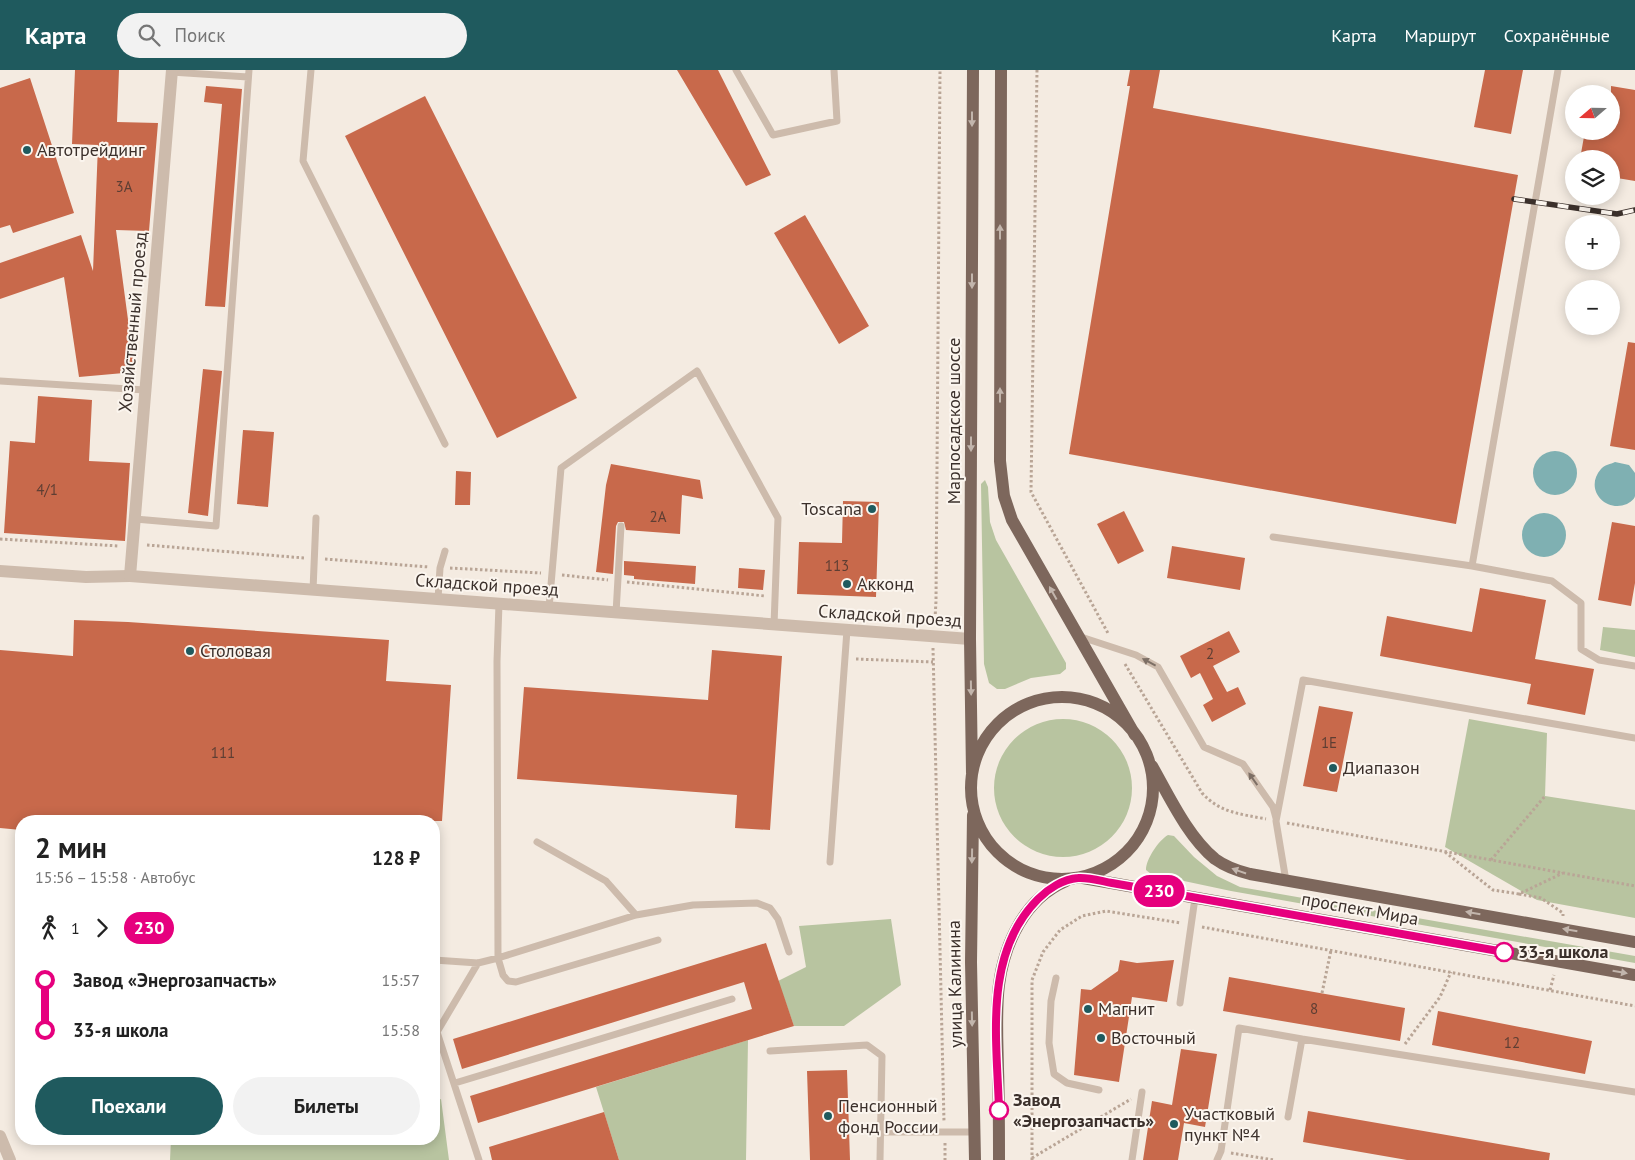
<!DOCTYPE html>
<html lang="ru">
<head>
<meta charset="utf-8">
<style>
  :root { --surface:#fff; --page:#f2f2f2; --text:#222; --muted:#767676; --accent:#1f5a5e }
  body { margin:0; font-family:"PT Sans",sans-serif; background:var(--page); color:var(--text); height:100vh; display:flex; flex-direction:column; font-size:19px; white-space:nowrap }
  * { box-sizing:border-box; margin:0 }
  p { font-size:16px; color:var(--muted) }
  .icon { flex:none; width:28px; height:28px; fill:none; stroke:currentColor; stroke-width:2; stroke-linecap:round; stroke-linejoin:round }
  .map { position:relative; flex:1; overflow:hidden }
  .drawer { position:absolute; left:15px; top:745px; width:425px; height:330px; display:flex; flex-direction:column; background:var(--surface); border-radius:20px; box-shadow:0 2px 12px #0003 }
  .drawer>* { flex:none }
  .badge { padding:0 10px; border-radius:16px; font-size:18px; line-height:32px }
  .needle { width:32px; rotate:250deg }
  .controls { position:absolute; left:1565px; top:15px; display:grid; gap:10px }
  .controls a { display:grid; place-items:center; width:55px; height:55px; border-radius:50%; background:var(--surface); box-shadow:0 2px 12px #0003; font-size:25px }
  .map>.badge { position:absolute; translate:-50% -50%; box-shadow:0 0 0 2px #fff }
  .legs { display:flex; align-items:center; gap:8px; height:55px; padding:0 20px; font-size:16px }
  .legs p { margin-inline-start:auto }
  .summary { display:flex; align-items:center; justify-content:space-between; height:85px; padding:0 20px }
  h1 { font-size:28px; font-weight:800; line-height:38px }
  .cta { display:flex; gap:10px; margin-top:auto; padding:10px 20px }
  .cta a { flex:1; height:58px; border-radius:30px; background:var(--accent); color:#fff; font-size:20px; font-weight:800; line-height:58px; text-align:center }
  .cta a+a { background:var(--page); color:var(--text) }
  ul { padding:0 20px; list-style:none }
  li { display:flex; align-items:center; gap:18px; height:50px; font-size:19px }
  li i { display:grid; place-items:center; width:8px; height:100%; margin:0 6px; background:currentColor }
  li i::after { content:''; width:12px; height:12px; margin:-6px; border:4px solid; border-radius:50%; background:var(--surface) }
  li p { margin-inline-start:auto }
  li:first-child i { background:linear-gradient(#0000 50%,currentColor 0) }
  li:last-child i { background:linear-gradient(currentColor 50%,#0000 0) }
  header { display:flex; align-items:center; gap:30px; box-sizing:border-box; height:70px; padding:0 25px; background:var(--accent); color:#fff }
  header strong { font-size:24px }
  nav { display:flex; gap:28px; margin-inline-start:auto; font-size:18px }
  .search { width:350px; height:45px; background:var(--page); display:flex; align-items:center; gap:12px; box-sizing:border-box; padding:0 18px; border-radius:28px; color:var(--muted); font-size:19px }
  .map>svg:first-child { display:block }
  .green { fill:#b8c4a0 }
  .water { fill:#7fb0b2 }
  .building { fill:#c8694b }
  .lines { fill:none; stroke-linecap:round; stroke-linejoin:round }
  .path { stroke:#b9a596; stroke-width:3; stroke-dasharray:2.5 2.5; stroke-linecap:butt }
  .service { stroke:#cdbbac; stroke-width:7 }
  .minor { stroke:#cdbbac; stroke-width:12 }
  .tertiary { stroke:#cdbbac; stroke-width:12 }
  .primary { stroke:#7d675c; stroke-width:12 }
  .rail-casing { stroke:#3b302b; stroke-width:5.5 }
  .rail { stroke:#fbf5ee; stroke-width:4; stroke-dasharray:11; stroke-linecap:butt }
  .oneway { fill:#c2b5ac }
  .oneway2 { fill:#7d6f65 }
  .line-1-casing { stroke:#fff; stroke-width:11 }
  .line-1 { stroke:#e6007e; stroke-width:8 }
  .poi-dot { fill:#1f5a5e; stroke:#fbf5ee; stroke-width:2 }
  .stop-1-dot { fill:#fff; stroke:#e6007e; stroke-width:2.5 }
  .labels { text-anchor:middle; stroke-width:4; stroke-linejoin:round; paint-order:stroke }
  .number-label { font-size:15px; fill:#5e3e33 }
  .poi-label { font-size:18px; fill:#3b302b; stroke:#fbf5ee; text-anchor:start }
  .street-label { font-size:18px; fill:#3b302b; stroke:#fbf5ee }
  .stop-label { font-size:18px; font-weight:bold; fill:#3b302b; stroke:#fbf5ee; text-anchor:start }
</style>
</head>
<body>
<header>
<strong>Карта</strong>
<div class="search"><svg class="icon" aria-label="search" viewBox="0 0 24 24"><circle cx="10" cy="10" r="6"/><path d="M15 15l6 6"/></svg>Поиск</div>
<nav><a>Карта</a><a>Маршрут</a><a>Сохранённые</a></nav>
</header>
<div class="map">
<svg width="1635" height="1090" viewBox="0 0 1635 1090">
  <rect width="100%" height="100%" fill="#f4ebe1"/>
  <path class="green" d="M985 410 988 417 990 452 996 470 1066 593V599L1060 604 1031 608 1005 619H997L989 613 984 594 981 414Z
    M1603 557 1635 560V587L1600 580Z
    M1469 649 1547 663 1545 726 1635 740V848L1537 830 1445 777Z
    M994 718a69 69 0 1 1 138 0a69 69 0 1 1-138 0Z
    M1168 765 1174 766 1194 787 1217 806 1240 817 1635 886V893L1231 821 1151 804 1146 800C1146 789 1159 770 1168 765Z
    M891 849 901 915 844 956H794L778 911 806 897 799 856Z
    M748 970 746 1090H619L596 1017Z
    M441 1029 449 1090H170L171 1069H434V1031Z"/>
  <path class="water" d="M1533 403a22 22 0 1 1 44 0a22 22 0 1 1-44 0Z
    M1615 392 1629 395 1635 403C1635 410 1635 420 1635 426 1634 430 1630 432 1627 434 1604 443 1584 418 1601 399 1604 395 1611 394 1615 392Z
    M1522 465a22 22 0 1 1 44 0a22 22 0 1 1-44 0Z"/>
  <path class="building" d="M75 0H119L117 52 158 53 149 161 116 160 135 302 79 307 64 207 0 229V193L81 165 93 201 98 75 72 74Z
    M677 0H718L771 105 746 116Z
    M1130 0H1160L1153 38 1518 105 1456 454 1069 384 1130 16H1127Z
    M1485 0H1523L1511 64 1474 57Z
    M30 8 74 143 13 163 10 155 0 158V18Z
    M206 16 242 19 225 237 205 236 222 34 204 32Z
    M1611 16 1635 20V111L1611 107V89H1580L1585 61H1611Z
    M425 26 577 328 497 368 345 66Z
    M805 145 869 256 839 274 774 163Z
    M1628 272 1635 273V380L1610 376Z
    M203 299 222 301 208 446 188 443Z
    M38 326 92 330 89 391 130 393 125 471 4 463 10 371 35 373Z
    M243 360 274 362 268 437 237 434Z
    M611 394 700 410 703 429 682 425 680 464 626 460 624 452H618L616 456 613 504 596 502 606 415Z
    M456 401 471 402 470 435H455Z
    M843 431 879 432 876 527 797 524 799 472 842 473Z
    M1124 441 1144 481 1118 494 1097 454Z
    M1612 452 1635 456V513L1631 536 1598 530Z
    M1172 476 1245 488 1240 520 1167 508Z
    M624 491 696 496 695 514 634 509V506L624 505Z
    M739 498 765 500 763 520 738 518Z
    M1480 518 1546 530 1535 589 1594 599 1585 645 1527 634 1531 614 1380 586 1387 546 1472 562Z
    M74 550 128 552 389 570 386 611 451 615 442 751H21V760L0 758V580L73 586Z
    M1229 561 1240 582 1213 596 1227 622 1238 617 1246 634 1212 652 1203 635 1213 629 1200 603 1191 608 1180 586Z
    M712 580 782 586 770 760 735 758 737 725 517 709 524 617 708 630Z
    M1319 636 1353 642 1337 722 1303 716Z
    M766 873 794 956 478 1053 470 1026 752 939 744 912 462 999 453 969Z
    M1120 890 1137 893 1174 890 1167 932 1132 927 1119 1012 1074 1005 1081 919 1091 920 1118 901Z
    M1229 907 1405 938 1400 971 1223 941Z
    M1438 941 1592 971 1585 1004 1432 975Z
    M1181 979 1217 984 1205 1057 1184 1053 1178 1090H1143L1152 1031 1172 1035Z
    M847 1000 850 1090H810L807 1001Z
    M1308 1041 1550 1083 1549 1090H1407L1303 1072Z
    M604 1042 619 1090H492L489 1077Z"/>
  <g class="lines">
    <path class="path" d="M1037 0 1031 422 1109 565
      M0 469 119 476
      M147 475 304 488
      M325 489 429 497
      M450 498 541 503
      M562 505 608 510
      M627 512 765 526
      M935 549 936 531 940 0
      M933 578 944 1052
      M856 589 933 592
      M1125 594 1202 723C1220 743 1241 744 1266 749
      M1287 753 1635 816
      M1445 782 1493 820 1519 824 1563 803
      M1491 790 1545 726
      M1519 824 1541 828 1563 843V846
      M1202 857 1635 936
      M1550 920 1554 905
      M1322 923 1331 880
      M1405 974 1440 927 1451 902
      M945 1073V1090
      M1231 1083 1274 1090
      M1032 1088 1131 1029
      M1032 1090V910L1043 882 1060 860 1082 846 1106 841 1181 853"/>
    <path class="service" d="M311 0 303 91 445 374
      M736 0 773 65 837 51 834 0
      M171 2 248 7
      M0 311 145 320
      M135 449 216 456 249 0
      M1273 467 1472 496 1558 0
      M1472 496 1552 511 1581 533V579L1599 590 1635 596
      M313 520 316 448
      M438 529 440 498 445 481
      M499 534 497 591 498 888 503 905 508 911 516 912 658 870
      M549 538 561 398 697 301 778 448 774 555
      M616 543 621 456
      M1078 566 1136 585 1158 597 1204 677 1243 694 1273 737 1276 748
      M537 772 606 811 636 845
      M830 792 847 560
      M1286 811 1276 751 1303 610 1635 668
      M434 890 478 893 498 888 636 845 693 835 757 833 770 838 778 849 789 882
      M1056 908 1051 931 1049 973 1054 1004 1067 1013 1099 1020
      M1180 933 1195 828
      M434 961 437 962 478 893
      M437 962 479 1090
      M770 981 867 975 882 986 880 1090
      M455 1013 732 929
      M1288 1047 1302 969
      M880 1062H975
      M1132 1090 1142 1022
      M1217 1090 1221 1081 1239 958 1302 969 1635 1022"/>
    <path class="minor" d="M0 501 86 507 130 506
      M0 1066 10 1090"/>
    <path class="tertiary" d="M172 0 130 506 970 569"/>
    <path class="primary" d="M1001 0 1000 391 1004 426 1012 450 1135 665
      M971 718a91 91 0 1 1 182 0a91 91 0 1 1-182 0Z
      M1152 696C1169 726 1188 767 1215 789 1226 797 1238 801 1250 804L1635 872
      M972 703 970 569 973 0
      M973 745 971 892 975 1090
      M1083 808 1635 905
      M999 1090C999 1059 999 1029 998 999 997 947 992 900 1019 854 1030 835 1045 820 1066 811"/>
    <g class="rail-casing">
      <path id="rail" d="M1514 129 1617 144 1635 140"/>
    </g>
    <use href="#rail" class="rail"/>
  </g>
  <defs><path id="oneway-solid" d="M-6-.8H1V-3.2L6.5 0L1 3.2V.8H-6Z" transform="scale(1.25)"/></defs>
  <g class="oneway">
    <use href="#oneway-solid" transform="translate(972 49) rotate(90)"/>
    <use href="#oneway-solid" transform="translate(1000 162) rotate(-90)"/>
    <use href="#oneway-solid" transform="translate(972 211) rotate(90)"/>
    <use href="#oneway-solid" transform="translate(1000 325) rotate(-90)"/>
    <use href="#oneway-solid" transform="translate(971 374) rotate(90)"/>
    <use href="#oneway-solid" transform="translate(1053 523) rotate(-119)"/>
    <use href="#oneway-solid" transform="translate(971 618) rotate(89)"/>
    <use href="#oneway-solid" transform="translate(972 786) rotate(91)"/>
    <use href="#oneway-solid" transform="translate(1239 801) rotate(-161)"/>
    <use href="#oneway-solid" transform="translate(1473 843) rotate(-170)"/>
    <use href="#oneway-solid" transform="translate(1570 860) rotate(-170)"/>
    <use href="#oneway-solid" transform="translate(1620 902) rotate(10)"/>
    <use href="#oneway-solid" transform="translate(972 949) rotate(89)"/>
  </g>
  <g class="oneway2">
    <use href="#oneway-solid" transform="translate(1149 592) rotate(-152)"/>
    <use href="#oneway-solid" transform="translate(1253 709) rotate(-125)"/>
  </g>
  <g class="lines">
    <g class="line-1-casing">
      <path id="line-1" d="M999 1040C997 970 983 884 1038 829 1048 819 1063 809 1078 808 1088 807 1101 811 1112 813L1504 882"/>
    </g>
    <use href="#line-1" class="line-1"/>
  </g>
  <g class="poi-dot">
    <circle cx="27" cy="80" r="5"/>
    <circle cx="872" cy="439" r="5"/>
    <circle cx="847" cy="514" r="5"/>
    <circle cx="190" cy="581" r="5"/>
    <circle cx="1333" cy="698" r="5"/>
    <circle cx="1088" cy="939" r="5"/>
    <circle cx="1101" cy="968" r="5"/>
    <circle cx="828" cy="1046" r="5"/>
    <circle cx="1174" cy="1054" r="5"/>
  </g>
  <g class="stop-1-dot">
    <circle cx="1504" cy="882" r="9"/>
    <circle cx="999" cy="1040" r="9"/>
  </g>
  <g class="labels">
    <g class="number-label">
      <text x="124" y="122">3А</text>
      <text x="47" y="425">4/1</text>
      <text x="658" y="452">2А</text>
      <text x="837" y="501">113</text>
      <text x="1210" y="589">2</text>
      <text x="1329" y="678">1Е</text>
      <text x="223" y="688">111</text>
      <text x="1314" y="944">8</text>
      <text x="1512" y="978">12</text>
    </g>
    <g class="poi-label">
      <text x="37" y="86">Автотрейдинг</text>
      <text x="862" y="445" text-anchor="end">Toscana</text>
      <text x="857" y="520">Акконд</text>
      <text x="200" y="587">Столовая</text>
      <text x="1343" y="704">Диапазон</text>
      <text x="1098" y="945">Магнит</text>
      <text x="1111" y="974">Восточный</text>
      <text x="838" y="1042">Пенсионный<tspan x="838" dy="21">фонд России</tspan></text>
      <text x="1184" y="1050">Участковый<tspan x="1184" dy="21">пункт №4</tspan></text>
    </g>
    <g class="street-label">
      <text transform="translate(133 252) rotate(-85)" y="6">Хозяйственный проезд</text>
      <text transform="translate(954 351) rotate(-90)" y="6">Марпосадское шоссе</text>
      <text transform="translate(487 515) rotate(4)" y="6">Складской проезд</text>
      <text transform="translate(890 546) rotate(4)" y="6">Складской проезд</text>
      <text transform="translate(1360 839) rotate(10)" y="6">проспект Мира</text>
      <text transform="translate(955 914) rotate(-91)" y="6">улица Калинина</text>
    </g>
    <g class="stop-label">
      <text x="1518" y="888">33-я школа</text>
      <text x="1013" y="1036">Завод<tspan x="1013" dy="21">«Энергозапчасть»</tspan></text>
    </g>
  </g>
</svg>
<div class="controls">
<a><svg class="needle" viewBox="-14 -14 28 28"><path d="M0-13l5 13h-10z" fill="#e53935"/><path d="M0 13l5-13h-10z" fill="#767676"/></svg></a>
<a><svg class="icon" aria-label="layers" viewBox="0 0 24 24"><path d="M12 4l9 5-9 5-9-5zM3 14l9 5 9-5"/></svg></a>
<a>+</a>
<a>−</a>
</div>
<b class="badge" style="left:1159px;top:821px;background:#e6007e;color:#fff">230</b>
<section class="drawer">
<div class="summary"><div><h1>2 мин</h1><p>15:56 – 15:58 · Автобус</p></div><b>128 ₽</b></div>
<div class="legs"><svg class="icon" aria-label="walk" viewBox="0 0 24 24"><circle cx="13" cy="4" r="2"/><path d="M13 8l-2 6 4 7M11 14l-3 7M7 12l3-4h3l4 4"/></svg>1<svg class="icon" aria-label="forward" viewBox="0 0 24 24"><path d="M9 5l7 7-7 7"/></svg><b class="badge" style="background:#e6007e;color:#fff">230</b></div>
<ul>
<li><i style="color:#e6007e"></i><b>Завод «Энергозапчасть»</b><p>15:57</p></li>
<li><i style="color:#e6007e"></i><b>33-я школа</b><p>15:58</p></li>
</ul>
<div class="cta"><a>Поехали</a><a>Билеты</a></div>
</section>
</div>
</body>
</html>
